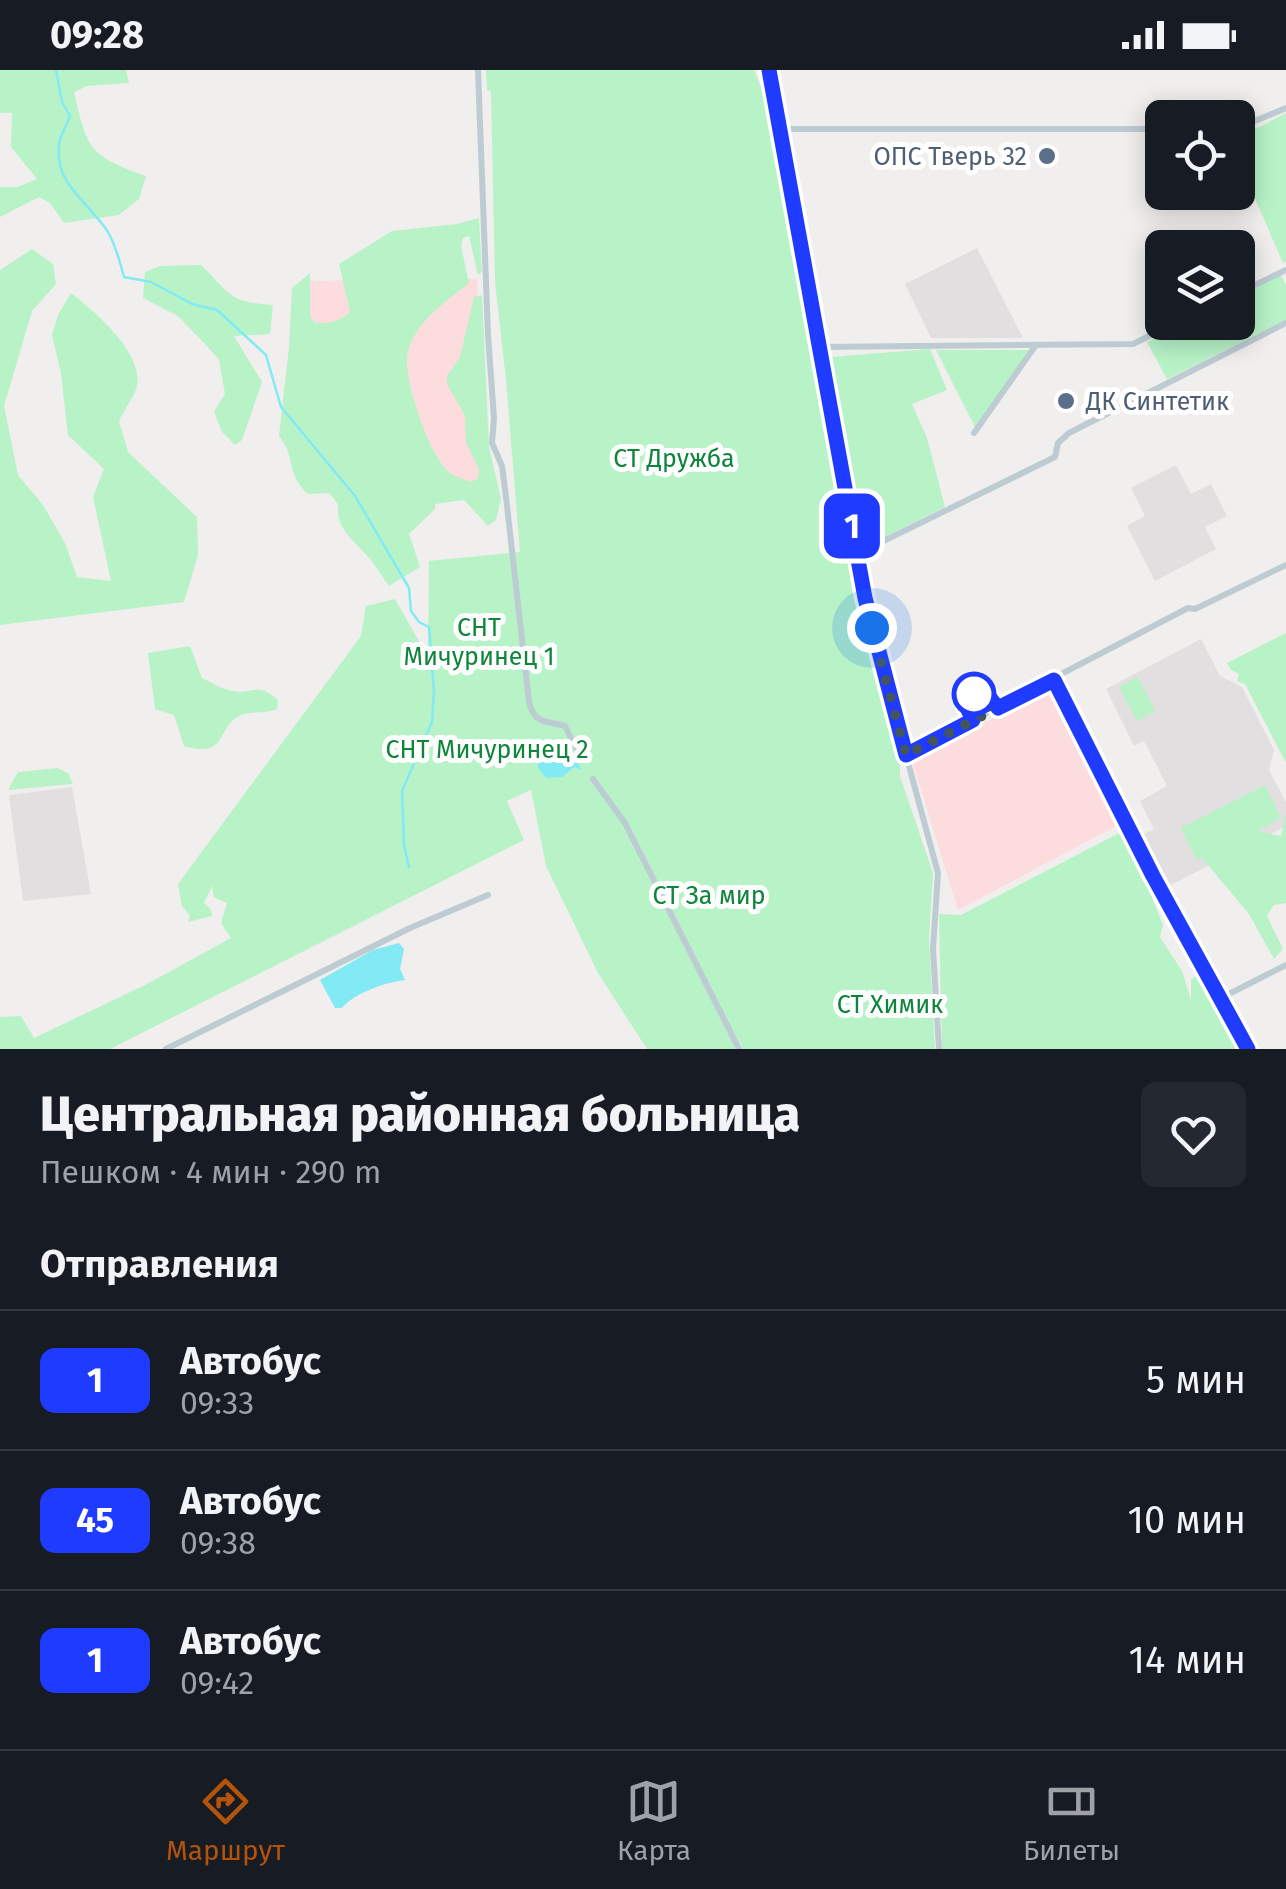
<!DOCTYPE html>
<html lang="ru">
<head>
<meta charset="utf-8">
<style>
  :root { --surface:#171b24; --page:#242831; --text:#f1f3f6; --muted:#9ea1a6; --line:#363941; --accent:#b45309 }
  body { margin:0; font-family:"Fira Sans",sans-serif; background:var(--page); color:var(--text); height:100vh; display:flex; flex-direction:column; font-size:38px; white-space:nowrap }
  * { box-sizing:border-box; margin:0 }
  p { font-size:32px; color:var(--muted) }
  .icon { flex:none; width:55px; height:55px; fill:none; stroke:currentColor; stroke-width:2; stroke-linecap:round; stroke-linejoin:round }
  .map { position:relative; height:979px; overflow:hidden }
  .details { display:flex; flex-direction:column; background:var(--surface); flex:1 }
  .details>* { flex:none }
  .badge { padding:0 20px; border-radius:15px; font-size:35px; line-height:65px }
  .controls { position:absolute; left:1145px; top:30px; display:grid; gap:20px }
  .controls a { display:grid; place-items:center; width:110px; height:110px; border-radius:15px; background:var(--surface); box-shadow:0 5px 25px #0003; font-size:50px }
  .you { position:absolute; width:50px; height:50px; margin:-25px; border:8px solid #fff; border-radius:50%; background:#1a73e8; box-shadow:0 0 0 15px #1a73e833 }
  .map>.badge { position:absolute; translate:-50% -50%; box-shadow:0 0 0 5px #fff }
  h2 { padding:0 40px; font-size:38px; line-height:90px }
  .round { display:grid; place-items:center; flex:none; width:105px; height:105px; border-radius:15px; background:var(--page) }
  .summary { display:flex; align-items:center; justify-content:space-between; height:170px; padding:0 40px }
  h1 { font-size:48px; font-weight:800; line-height:75px }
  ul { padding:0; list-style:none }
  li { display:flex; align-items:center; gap:30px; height:140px; padding:0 40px; border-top:2px solid var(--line) }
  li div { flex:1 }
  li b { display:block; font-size:38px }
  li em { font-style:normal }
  li .badge { min-width:110px; font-weight:700; text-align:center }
  .status { display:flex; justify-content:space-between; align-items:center; height:70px; padding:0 50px; background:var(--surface); direction:ltr }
  .status svg { height:28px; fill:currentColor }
  .dock { display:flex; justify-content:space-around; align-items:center; height:140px; border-top:2px solid var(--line); background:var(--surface); font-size:28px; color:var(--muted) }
  .dock a { display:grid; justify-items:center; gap:5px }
  .dock .active { color:var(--accent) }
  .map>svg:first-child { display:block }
  .education { fill:#e2dfe0 }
  .medical { fill:#fddcdd }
  .green { fill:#b8f3c7 }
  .water { fill:#81eaf4 }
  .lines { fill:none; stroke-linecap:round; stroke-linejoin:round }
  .stream { stroke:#81eaf4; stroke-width:2.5 }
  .minor { stroke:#bdcbd2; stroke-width:6 }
  .line-casing { stroke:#fff; stroke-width:22 }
  .line { stroke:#1f3bff; stroke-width:15 }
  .walk { stroke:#44555d; stroke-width:10; stroke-dasharray:0 18 }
  .service-dot { fill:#5c6f8a; stroke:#fff; stroke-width:4 }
  .stop-dot { fill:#fff; stroke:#1f3bff; stroke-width:5 }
  .labels { text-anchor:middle; stroke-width:10; stroke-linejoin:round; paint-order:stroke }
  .service-label { font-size:25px; fill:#4e5e75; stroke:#fff; text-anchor:end }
  .park-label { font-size:25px; fill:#0e853b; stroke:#fff }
</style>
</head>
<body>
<div class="status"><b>09:28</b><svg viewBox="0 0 49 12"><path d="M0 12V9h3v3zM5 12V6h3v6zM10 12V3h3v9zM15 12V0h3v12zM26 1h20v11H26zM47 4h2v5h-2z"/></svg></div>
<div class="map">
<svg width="1286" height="979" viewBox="0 0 1286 979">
  <rect width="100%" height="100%" fill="#f1eeee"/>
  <path class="education" d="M977 178 1023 268H931L905 214Z
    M1176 395 1191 424 1211 414 1227 446 1205 457 1216 479 1155 511 1127 456 1145 446 1131 418Z
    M1201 569 1220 606 1242 617 1274 680 1269 700 1286 732V756L1167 817 1140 766 1154 759 1140 731 1167 716 1144 671 1134 676 1106 619Z
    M72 717 91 824 23 831 9 725Z"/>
  <path class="medical" d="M477 209 487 422 301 344 305 211Z
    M1048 620 1118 755 958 840 912 690Z"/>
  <path class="green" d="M0 0H126L129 13 87 16 74 22C87 79 89 86 146 106L139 129 119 145 64 153 50 133 39 127 0 147V117H17L37 109 11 77 12 43H0Z
    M486 0H754L761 17 839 385 863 524 899 656 900 706 933 803 929 868 935 979H743L735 964 736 979H647L598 903 546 796 531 720 507 731 524 770 110 979H0V947L21 946 34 968 145 915 231 868 221 853 227 833 214 827 212 816 204 833 211 839 212 846 188 852 190 846 182 836 178 814 361 566 366 536 395 529 428 587 429 491 520 482 506 310 495 212 491 21 487 20Z
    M1286 43V192L1283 193 1256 131 1238 63 1260 57Z
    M479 148 482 202 478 205 469 166 463 168 461 176 469 213C446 231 416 252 408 281 401 305 430 388 450 403 455 407 465 409 471 412L478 408 479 399 466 373 465 346 447 314V306L460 287 474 227 482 225 489 377 501 429 496 450 488 456 464 430 435 434V439L409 464 420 497 389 516C382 507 377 497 370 489 355 471 335 459 338 434L329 423 308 424C286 405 296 386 279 366L289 277 292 218 310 203V246L314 252C328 255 340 251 350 242L339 194 392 161 457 154Z
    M32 179 53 194 56 214 32 241 4 336 18 405 43 435 65 473 77 507 111 511 93 427 104 399 68 365 61 304 52 265 58 245 71 223C94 241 144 283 137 316 134 327 124 340 119 351L128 382 197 447 198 485 184 532 0 555V200Z
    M201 195C231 224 227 232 273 235L270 264 234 266 262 312 242 370 235 375 222 362 214 341 225 324 219 290 206 275 178 246 143 228 145 202 160 196Z
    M1281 205 1286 215V250L1167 309 1147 272 1186 253 1238 252V227Z
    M930 279 947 320 912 334 927 368 945 437 870 474 862 471 830 287Z
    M936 280H1029L975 357Z
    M1286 563V693L1245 614 1237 611 1239 604 1231 600 1227 593Z
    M190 576 202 608C211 612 223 620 233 621 254 625 257 611 278 630L277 639C265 644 255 641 244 644 214 654 231 690 184 676L174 645 155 639 148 583Z
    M1138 607 1155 641 1137 651 1119 617Z
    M57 698 68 703 73 714 8 720 18 702Z
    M1265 715 1281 748 1257 761 1281 766 1286 743V833L1274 835 1267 846 1283 879 1274 889 1249 844 1202 788 1197 790 1181 758Z
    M1125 760 1163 855 1160 867 1182 901 1191 930V909L1200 905 1239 979H942L939 844 961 845Z"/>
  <path class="water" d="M574 684 581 700 574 697 562 707 546 708 538 698 539 688Z
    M399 873 404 879 400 899 405 910C387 912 354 923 342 938H335L320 910 373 880Z"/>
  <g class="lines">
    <path class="stream" d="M56 0 62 32 70 46C67 55 60 65 59 75 54 115 90 133 108 162 116 176 120 192 124 207L151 212 192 234 217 240 266 285 281 337 355 426 409 518 411 541 419 552 429 557 434 622 432 652 402 721 404 775 409 797"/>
    <path class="minor" d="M478 0 488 265 494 348 492 373 502 396 506 427 529 632C535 655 545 650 565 656L576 678
      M769 0 865 528 906 685 1188 538 1195 539 1286 495
      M1238 58 1286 38
      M778 59H1162
      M1238 223 1286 200
      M819 277 1133 274 1177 252
      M974 363 1036 275
      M857 484 1055 387 1058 373 1069 363 1286 253
      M1054 610 1153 806 1248 979
      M906 685 938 803 933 879 939 979
      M593 709 625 753 739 979
      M1221 928 1286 895
      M166 979 410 858 488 825"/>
  </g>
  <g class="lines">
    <g class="line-casing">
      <path id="line" d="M769 0 865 528 906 685 973 650 963 630 984 620 998 638 1054 610 1153 806 1248 979"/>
    </g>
    <use href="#line" class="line"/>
    <path class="walk" d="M872 558 906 685 992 641 974 624"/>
  </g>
  <g class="service-dot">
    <circle cx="1047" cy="86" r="10"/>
    <circle cx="1066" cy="331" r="10"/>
  </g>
  <circle class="stop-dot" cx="974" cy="624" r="20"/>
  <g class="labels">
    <g class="service-label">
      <text x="1027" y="95">ОПС Тверь 32</text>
      <text x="1086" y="340" text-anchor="start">ДК Синтетик</text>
    </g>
    <g class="park-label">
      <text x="674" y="397">СТ Дружба</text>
      <text x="479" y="566">СНТ<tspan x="479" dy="29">Мичуринец 1</tspan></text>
      <text x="487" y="688">СНТ Мичуринец 2</text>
      <text x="709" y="834">СТ За мир</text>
      <text x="890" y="943">СТ Химик</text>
    </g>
  </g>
</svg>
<div class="controls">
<a><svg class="icon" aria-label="locate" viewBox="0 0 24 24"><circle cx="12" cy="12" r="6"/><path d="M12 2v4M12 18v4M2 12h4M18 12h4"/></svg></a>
<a><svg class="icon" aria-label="layers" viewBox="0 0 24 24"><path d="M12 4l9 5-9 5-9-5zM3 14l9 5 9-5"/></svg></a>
</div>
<div class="you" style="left:872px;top:558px"></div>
<b class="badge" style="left:852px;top:456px;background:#1f3bff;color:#fff">1</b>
</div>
<section class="details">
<div class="summary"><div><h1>Центральная районная больница</h1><p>Пешком · 4 мин · 290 m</p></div><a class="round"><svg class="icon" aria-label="heart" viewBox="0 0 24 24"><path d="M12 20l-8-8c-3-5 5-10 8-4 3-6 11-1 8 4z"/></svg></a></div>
<h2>Отправления</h2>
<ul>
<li><span class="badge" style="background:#1f3bff;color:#fff">1</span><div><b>Автобус</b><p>09:33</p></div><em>5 мин</em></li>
<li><span class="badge" style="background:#1f3bff;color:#fff">45</span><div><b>Автобус</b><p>09:38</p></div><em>10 мин</em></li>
<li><span class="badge" style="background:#1f3bff;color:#fff">1</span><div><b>Автобус</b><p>09:42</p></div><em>14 мин</em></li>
</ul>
</section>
<nav class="dock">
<a class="active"><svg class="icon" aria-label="directions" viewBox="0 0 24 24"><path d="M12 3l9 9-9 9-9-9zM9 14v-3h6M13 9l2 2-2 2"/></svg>Маршрут</a>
<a><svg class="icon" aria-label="map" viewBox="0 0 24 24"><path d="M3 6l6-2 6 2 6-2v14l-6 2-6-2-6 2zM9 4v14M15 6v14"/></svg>Карта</a>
<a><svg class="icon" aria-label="tickets" viewBox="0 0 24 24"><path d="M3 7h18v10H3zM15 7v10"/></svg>Билеты</a>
</nav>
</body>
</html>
